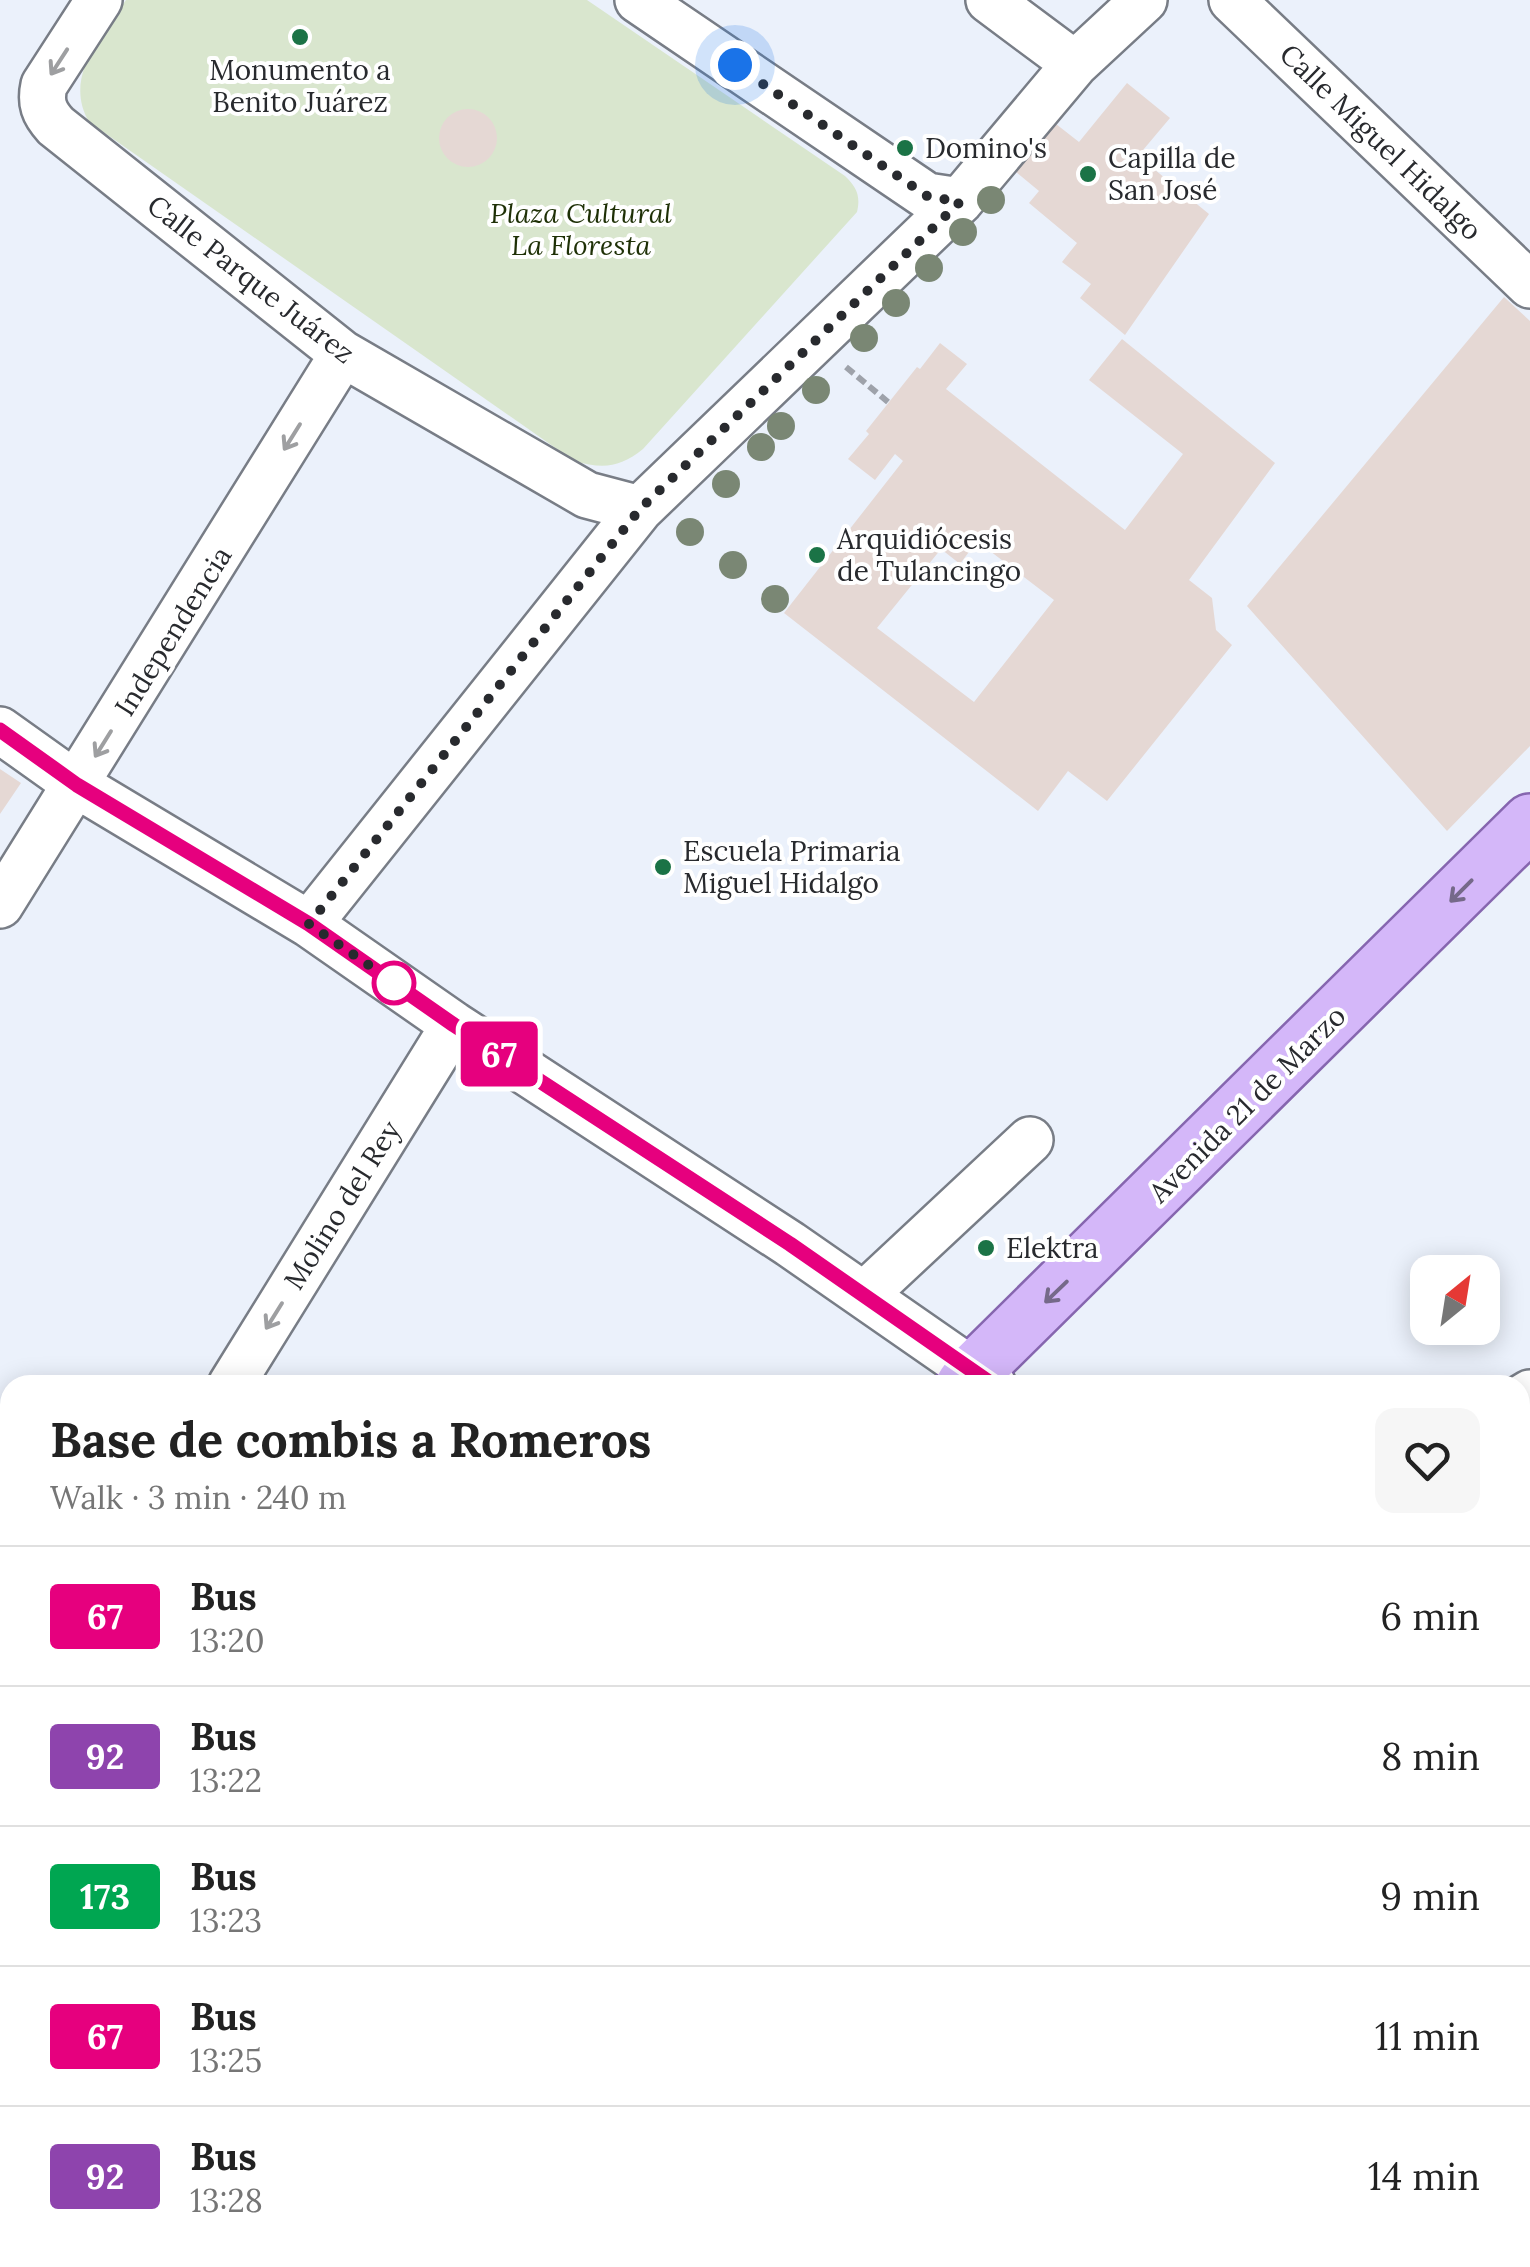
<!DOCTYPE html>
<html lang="en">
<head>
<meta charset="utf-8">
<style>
  :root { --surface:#fff; --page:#f6f6f6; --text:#222; --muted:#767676; --line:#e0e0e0 }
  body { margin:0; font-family:Lora,serif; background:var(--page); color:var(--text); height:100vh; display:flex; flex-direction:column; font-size:38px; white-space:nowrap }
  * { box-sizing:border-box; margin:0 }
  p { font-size:32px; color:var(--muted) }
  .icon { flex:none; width:55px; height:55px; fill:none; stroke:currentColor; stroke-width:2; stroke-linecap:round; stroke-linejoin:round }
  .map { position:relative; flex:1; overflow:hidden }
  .sheet { position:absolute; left:0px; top:1375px; width:1530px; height:892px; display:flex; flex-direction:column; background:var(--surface); border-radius:30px 30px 0 0; box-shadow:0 5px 25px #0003 }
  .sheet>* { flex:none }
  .badge { padding:0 20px; border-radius:8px; font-size:35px; line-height:65px }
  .needle { width:65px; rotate:30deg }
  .controls { position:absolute; left:1410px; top:1255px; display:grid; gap:20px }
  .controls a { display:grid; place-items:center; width:90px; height:90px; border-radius:20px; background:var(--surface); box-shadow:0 5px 25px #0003; font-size:50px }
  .you { position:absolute; width:50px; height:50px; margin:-25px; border:8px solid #fff; border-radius:50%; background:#1a73e8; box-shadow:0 0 0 15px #1a73e833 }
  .map>.badge { position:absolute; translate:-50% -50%; box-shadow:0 0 0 5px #fff }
  .round { display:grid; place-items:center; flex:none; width:105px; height:105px; border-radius:20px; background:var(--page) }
  .head { display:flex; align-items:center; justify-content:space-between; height:170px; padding:0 50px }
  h1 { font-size:48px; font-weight:800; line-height:75px }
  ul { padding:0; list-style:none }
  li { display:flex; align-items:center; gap:30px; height:140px; padding:0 50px; border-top:2px solid var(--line) }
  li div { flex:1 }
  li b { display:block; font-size:38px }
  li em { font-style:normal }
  li .badge { min-width:110px; font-weight:700; text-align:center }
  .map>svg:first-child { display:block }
  .green { fill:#d9e6ce }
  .building { fill:#e5d8d4; fill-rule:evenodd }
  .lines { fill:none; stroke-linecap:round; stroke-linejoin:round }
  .minor-casing { stroke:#787d86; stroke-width:50 }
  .major-casing { stroke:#8666af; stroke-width:60 }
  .path { stroke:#9ea2aa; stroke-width:6; stroke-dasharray:10 5; stroke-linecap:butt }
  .minor { stroke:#fff; stroke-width:45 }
  .major { stroke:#d4b7f9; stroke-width:55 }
  .tree { fill:#7a8774 }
  .oneway { stroke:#9e9fa1 }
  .oneway2 { stroke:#756989 }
  .line-casing { stroke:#fff; stroke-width:22 }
  .line { stroke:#e6007e; stroke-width:15 }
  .walk { stroke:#282a2e; stroke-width:10; stroke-dasharray:0 18 }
  .poi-dot { fill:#1b7346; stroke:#fff; stroke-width:4 }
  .stop-dot { fill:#fff; stroke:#e6007e; stroke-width:5 }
  .labels { text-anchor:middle; stroke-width:8; stroke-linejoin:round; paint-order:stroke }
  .poi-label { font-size:28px; fill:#282a2e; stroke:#fff; text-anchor:start }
  .street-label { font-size:28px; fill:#282a2e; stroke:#fff }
  .park-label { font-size:28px; font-style:italic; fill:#1e3006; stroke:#fff }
</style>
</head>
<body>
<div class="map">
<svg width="1530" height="2267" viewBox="0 0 1530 2267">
  <rect width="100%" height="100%" fill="#ebf1fb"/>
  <path class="green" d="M126 0H587L845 176C856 187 861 195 857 212L643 449C619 468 603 469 574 461L89 122C63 77 101 37 126 0Z"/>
  <path class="building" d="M1127 83 1170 118 1138 156 1209 214 1125 335 1080 298 1091 284 1062 262 1077 243 1029 203 1039 191 1011 168 1056 124 1079 142Z
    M439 138a29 29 0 1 1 58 0a29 29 0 1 1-58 0Z
    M1504 297 1530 321V746L1447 831 1247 606Z
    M1122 339 1275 463 1189 580 1212 598 1216 630 1232 645 1107 801 1068 771 1038 811 784 613 903 461 895 454 875 480 848 459 869 434 866 431 917 367 920 369 940 343 967 364 946 389 1125 530 1183 454 1089 380ZM977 541 1054 600 974 702 877 628 941 549 960 564Z
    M0 769 21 783 0 814Z"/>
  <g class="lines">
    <g class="minor-casing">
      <path id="minor" d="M99 0 44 85C40 103 44 113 56 126L343 354 587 495 640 509
        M638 0 927 196 960 201
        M989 0 1075 64
        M1232 0 1530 285
        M0 730 77 785 309 924 454 1025 790 1244 993 1385
        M0 905 343 354
        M309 924 640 509 960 201 1075 64 1144 0
        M864 1295 1030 1140
        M231 1385 454 1025
        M1520 1399 1530 1393
        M1520 1764 1530 1772
        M0 1813 10 1792
        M0 1863 10 1867
        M964 2258 965 2267
        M1330 2258 1356 2267"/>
    </g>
    <g class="major-casing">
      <path id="major" d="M964 1385 974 1371 1530 822
        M0 1530 10 1533
        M824 2258 840 2267
        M548 2267 551 2258"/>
    </g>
    <path class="path" d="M846 367 888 402"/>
    <use href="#minor" class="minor"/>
    <use href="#major" class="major"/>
  </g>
  <g class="tree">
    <circle cx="991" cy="200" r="14"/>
    <circle cx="963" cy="232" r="14"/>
    <circle cx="929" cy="268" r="14"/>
    <circle cx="896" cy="303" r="14"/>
    <circle cx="864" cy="338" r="14"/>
    <circle cx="816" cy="390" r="14"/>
    <circle cx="781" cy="426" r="14"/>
    <circle cx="761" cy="447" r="14"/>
    <circle cx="726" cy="484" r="14"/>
    <circle cx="690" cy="532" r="14"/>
    <circle cx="733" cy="565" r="14"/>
    <circle cx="775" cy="599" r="14"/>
  </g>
  <defs><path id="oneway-shaft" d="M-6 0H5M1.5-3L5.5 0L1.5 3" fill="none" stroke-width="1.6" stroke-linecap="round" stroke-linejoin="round" transform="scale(2.5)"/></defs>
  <g class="oneway">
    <use href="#oneway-shaft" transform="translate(59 62) rotate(123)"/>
    <use href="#oneway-shaft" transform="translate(292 437) rotate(122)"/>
    <use href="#oneway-shaft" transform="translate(103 744) rotate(122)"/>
    <use href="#oneway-shaft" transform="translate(274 1316) rotate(122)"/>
  </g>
  <g class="oneway2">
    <use href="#oneway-shaft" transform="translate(1461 891) rotate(135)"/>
    <use href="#oneway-shaft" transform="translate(1056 1292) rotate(136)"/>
  </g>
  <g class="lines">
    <g class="line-casing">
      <path id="line" d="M0 730 77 785 309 924 454 1025 790 1244 993 1385"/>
    </g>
    <use href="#line" class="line"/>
    <path class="walk" d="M394 983 396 984 309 924 640 509 960 202 927 196 735 65"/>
  </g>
  <g class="poi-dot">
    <circle cx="300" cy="37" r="10"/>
    <circle cx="905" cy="148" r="10"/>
    <circle cx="1088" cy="174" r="10"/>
    <circle cx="817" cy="555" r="10"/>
    <circle cx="663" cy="867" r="10"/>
    <circle cx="986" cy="1248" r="10"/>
  </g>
  <circle class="stop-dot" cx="394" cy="983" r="20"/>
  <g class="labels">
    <g class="poi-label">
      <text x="300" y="80" text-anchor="middle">Monumento a<tspan x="300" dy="32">Benito Juárez</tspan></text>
      <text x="925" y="158">Domino's</text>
      <text x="1108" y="168">Capilla de<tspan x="1108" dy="32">San José</tspan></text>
      <text x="837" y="549">Arquidiócesis<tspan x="837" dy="32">de Tulancingo</tspan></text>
      <text x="683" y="861">Escuela Primaria<tspan x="683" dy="32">Miguel Hidalgo</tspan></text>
      <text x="1006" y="1258">Elektra</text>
    </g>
    <g class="street-label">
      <text transform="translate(1381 142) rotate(44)" y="10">Calle Miguel Hidalgo</text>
      <text transform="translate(251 279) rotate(38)" y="10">Calle Parque Juárez</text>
      <text transform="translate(173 631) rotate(-58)" y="10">Independencia</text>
      <text transform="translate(1247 1104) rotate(-45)" y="10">Avenida 21 de Marzo</text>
      <text transform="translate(342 1205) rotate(-58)" y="10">Molino del Rey</text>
    </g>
    <g class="park-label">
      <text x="581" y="223">Plaza Cultural<tspan x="581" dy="32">La Floresta</tspan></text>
    </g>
  </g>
</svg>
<div class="controls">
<a><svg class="needle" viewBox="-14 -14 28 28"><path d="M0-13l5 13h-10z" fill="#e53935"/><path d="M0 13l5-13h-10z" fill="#767676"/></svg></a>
</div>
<div class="you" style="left:735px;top:65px"></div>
<b class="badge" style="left:499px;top:1054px;background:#e6007e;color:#fff">67</b>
<section class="sheet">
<div class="head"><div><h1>Base de combis a Romeros</h1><p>Walk · 3 min · 240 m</p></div><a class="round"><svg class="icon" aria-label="heart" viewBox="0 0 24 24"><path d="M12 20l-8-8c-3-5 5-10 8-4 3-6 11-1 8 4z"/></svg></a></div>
<ul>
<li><span class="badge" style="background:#e6007e;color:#fff">67</span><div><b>Bus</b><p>13:20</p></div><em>6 min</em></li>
<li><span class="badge" style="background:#8e44ad;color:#fff">92</span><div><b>Bus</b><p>13:22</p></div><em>8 min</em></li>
<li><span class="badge" style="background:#00a651;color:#fff">173</span><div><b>Bus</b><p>13:23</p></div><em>9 min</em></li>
<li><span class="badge" style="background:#e6007e;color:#fff">67</span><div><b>Bus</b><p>13:25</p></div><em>11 min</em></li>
<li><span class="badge" style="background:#8e44ad;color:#fff">92</span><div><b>Bus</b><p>13:28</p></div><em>14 min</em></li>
</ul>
</section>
</div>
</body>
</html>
